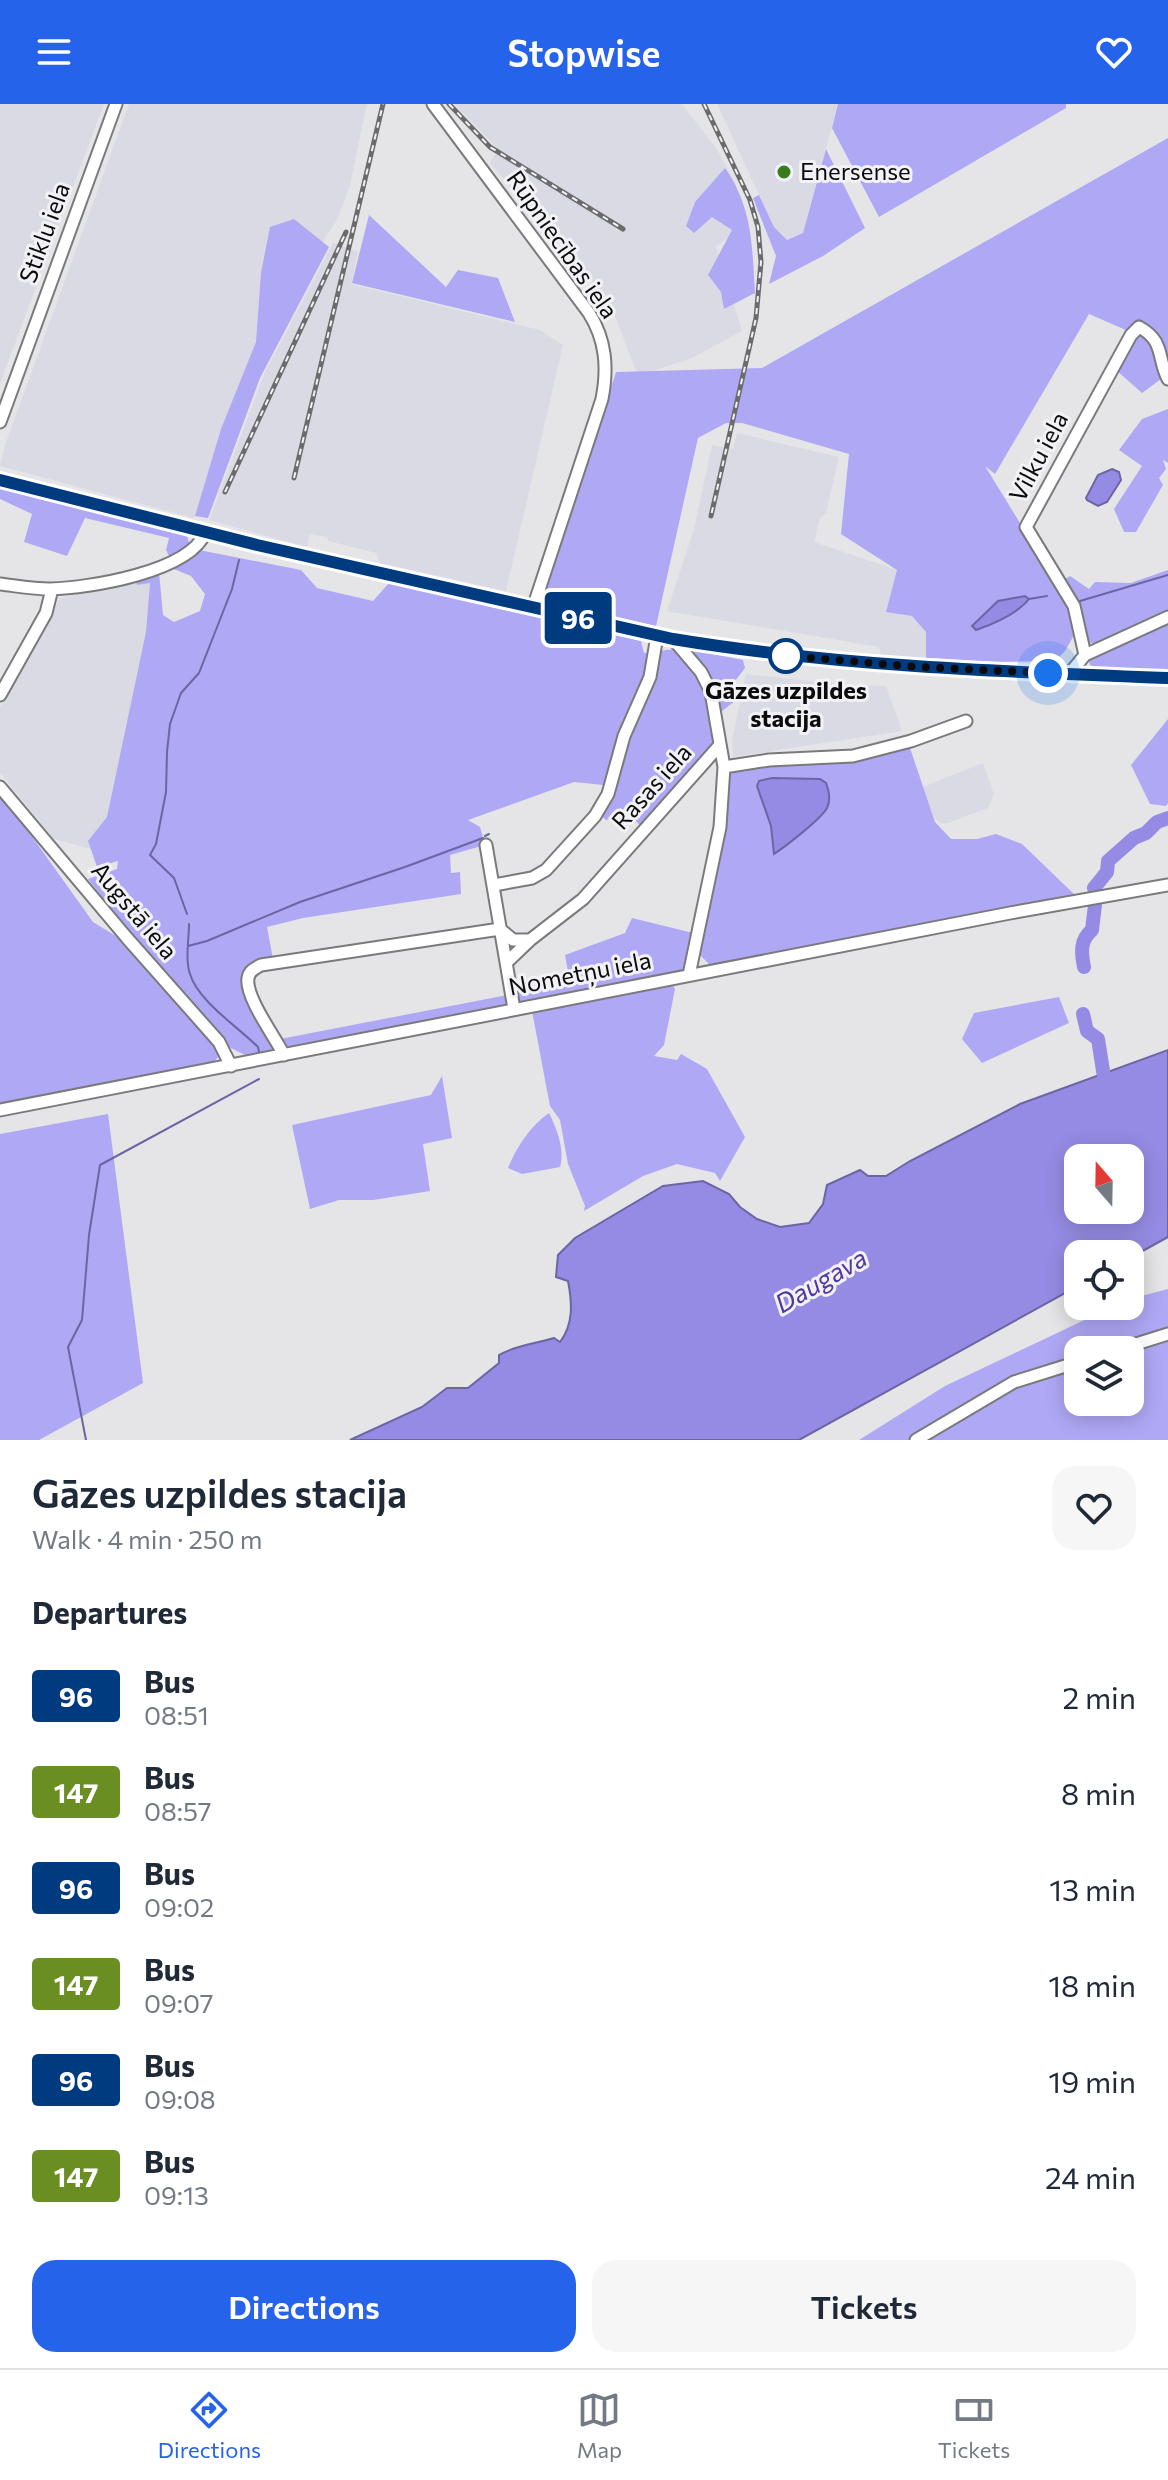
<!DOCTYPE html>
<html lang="en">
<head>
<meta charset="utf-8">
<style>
  :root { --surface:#fff; --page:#f6f6f7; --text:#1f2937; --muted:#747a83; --line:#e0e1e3; --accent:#2563eb }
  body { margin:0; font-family:Commissioner,sans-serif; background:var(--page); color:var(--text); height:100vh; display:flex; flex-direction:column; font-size:30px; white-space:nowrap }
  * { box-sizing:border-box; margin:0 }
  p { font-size:26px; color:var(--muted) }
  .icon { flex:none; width:44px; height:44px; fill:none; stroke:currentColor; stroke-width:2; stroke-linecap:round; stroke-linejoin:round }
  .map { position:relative; height:1336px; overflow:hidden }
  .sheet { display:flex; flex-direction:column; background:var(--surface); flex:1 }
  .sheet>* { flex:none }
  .badge { padding:0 16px; border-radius:6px; font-size:28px; line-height:52px }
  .needle { width:52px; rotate:340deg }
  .controls { position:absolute; left:1064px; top:1040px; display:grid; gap:16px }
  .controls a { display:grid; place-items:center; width:80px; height:80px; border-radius:16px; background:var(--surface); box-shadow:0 4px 20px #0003; font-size:40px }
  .you { position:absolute; width:40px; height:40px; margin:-20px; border:6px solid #fff; border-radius:50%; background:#1a73e8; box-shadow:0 0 0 12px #1a73e833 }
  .map>.badge { position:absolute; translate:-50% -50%; box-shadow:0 0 0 4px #fff }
  h2 { padding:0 32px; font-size:30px; line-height:72px }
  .round { display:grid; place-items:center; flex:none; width:84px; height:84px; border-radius:24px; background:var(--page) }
  .overview { display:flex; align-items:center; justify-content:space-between; height:136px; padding:0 32px }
  h1 { font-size:38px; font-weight:600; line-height:60px }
  .cta { display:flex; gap:16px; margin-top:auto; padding:16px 32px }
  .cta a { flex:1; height:92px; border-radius:24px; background:var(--accent); color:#fff; font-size:32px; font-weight:600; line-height:92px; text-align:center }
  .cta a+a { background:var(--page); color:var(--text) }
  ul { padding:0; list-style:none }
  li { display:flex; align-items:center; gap:24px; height:96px; padding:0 32px }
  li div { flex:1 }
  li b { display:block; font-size:30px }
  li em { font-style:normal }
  li .badge { min-width:88px; font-weight:700; text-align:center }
  header { display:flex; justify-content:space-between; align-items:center; height:104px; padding:0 32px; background:var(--accent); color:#fff; font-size:36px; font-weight:600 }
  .dock { display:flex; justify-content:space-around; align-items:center; height:112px; border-top:2px solid var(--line); background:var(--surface); font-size:22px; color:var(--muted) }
  .dock a { display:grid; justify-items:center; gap:4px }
  .dock .current { color:var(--accent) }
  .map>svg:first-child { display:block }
  .built { fill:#dadae5 }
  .green { fill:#afa8f5; fill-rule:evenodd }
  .water { fill:#968be4; stroke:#6c65a4; stroke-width:2; fill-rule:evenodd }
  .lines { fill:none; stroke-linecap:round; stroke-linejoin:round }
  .stream { stroke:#6c65a4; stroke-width:2 }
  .river { stroke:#968be4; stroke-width:14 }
  .minor-casing { stroke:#7a7a7d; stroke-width:15 }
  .minor { stroke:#fff; stroke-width:11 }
  .rail-casing { stroke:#6b6b6d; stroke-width:5 }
  .rail { stroke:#f2f2f6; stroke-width:2; stroke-dasharray:6; stroke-linecap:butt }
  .line-casing { stroke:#fff; stroke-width:18 }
  .line { stroke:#003b80; stroke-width:12 }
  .walk { stroke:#0b0b0d; stroke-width:8; stroke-dasharray:0 14.4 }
  .poi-dot { fill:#3a7c1d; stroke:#f2f2f6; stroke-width:3 }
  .stop-dot { fill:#fff; stroke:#003b80; stroke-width:4 }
  .labels { text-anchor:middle; stroke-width:6; stroke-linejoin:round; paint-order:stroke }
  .poi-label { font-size:24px; fill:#0b0b0d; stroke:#f2f2f6; text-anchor:start }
  .street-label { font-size:24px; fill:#0b0b0d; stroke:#f2f2f6 }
  .stop-label { font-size:24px; font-weight:bold; fill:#0b0b0d; stroke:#f2f2f6 }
  .water-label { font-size:26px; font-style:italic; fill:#4f389f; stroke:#f2f2f6 }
</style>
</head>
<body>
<header><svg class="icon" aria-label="menu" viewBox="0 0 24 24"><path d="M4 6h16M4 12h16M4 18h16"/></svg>Stopwise<svg class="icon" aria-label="heart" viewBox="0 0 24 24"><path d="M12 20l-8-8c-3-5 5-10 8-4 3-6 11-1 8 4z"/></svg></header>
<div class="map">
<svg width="1168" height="1336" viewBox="0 0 1168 1336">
  <rect width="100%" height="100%" fill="#e5e5e8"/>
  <path class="built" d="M0 0H104L0 280Z
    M129 0H367L350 81 338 114 326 132 194 414 0 362 4 344Z
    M454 0H682L716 44 735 78 748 122 716 142 742 227 692 254 638 272 613 207 545 111 536 113 490 59 498 45Z
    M717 0H838L803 129 787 136 774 123Z
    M333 139 358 148 351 180 540 226 563 241 506 487 380 459 376 449 328 437V433L310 430 307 443 209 416 265 268Z
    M737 329 839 353 826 409 820 414 814 438 897 466 912 511 926 528V554L881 551 879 543 667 507 694 425 712 341 733 345Z
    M152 475 149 525 102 748 54 735 0 669V603L60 494Z
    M746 570 846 581 886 582 902 627 733 653 732 636Z
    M983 659 994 690 988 704 948 719H940L934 714 923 683Z"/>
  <path class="green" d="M838 0H1066V4L879 113 832 24Z
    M1168 34V277L1161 275 1142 289 1116 266 1135 230 1089 210 995 370 985 362 1069 499 1074 526 1073 533 1065 547 1058 554 1049 557 995 558 926 554V528L912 512 886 508 897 466 841 430 849 350 742 319H726L698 334 656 522 551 497 545 485 616 268 762 264Z
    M826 45 865 124 823 152 769 180 776 152 753 94 759 91 774 123 787 136 803 129Z
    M725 64C753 105 752 141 755 189L724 205 721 188 708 171 732 126 712 113 694 129 686 122 695 98Z
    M369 111 446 183 458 166 498 174 515 218 352 179Z
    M294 115 329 143 260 274 208 414 195 412 221 325 256 238 261 169 270 123Z
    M1168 305V359L1163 356 1166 365 1159 374 1163 381 1136 428H1124L1114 405 1142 362 1119 346 1142 315Z
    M0 383 187 432 190 442 170 454 166 446 169 434 85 414 67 452 24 438 32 410 0 395Z
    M199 446 301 466 317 484 373 497 389 479 641 537 644 549 682 544 743 556 745 564 735 577V597L713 614 715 635 713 642 641 722 628 710 606 716 599 710 613 682 574 678 468 716 480 723 485 741 450 751 451 769 460 768 461 790 303 814 267 823 273 855 248 866 274 941 270 948 249 953 227 942 125 823 88 775 117 765 118 757 97 763 88 737 107 713 146 528 150 479 137 481 135 475 159 468 163 511 174 518 200 507 205 490 191 472 169 463Z
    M1168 466V508L1096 539H1090L1076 500 1064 476 1070 472 1089 485 1095 478 1131 479Z
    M1168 519V569L1099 565 1090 561 1088 554Z
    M1168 615V699L1166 702 1150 700 1131 661Z
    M903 643 910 644 935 718 951 735H977L996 730 1022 740 1075 791 710 861 700 851V830L727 675 733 664ZM772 674H791L821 711 789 740 773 744 771 722 757 682 760 677Z
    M3 692 93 818 124 837 219 945 218 953 213 960 0 1001V693Z
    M632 814 693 829 687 863 680 868 295 944 285 941 280 935 570 879 565 851 625 829Z
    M671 879 675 885 664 941 654 952 677 956 681 950 707 965 745 1033 720 1077 715 1069 677 1060 643 1072 584 1107 585 1102 568 1060 560 1016 550 1002 532 907Z
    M1059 893 1069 919 982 959 962 935 974 909Z
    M442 972 452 1034 423 1040 430 1087 373 1096H339L310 1105 292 1021 431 991Z
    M549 1009C557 1025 565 1046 560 1063L522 1070 508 1064C516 1044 530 1022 549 1009Z
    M108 1010 143 1279 39 1336H0V1030Z
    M1168 1185V1336H859L945 1282 1114 1202H1130V1195ZM1078 1246H1130V1298H1078Z"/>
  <path class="water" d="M1112 365 1119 368 1121 376 1107 398 1098 402 1087 396 1086 394 1098 371Z
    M1025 492 1029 495C1018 509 993 520 976 526L972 522 998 497Z
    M772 674 820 675 826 679C829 687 831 696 827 704 821 715 786 742 774 750L771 722 757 682 759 677Z
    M1168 946V1133L1130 1154V1150H1078V1182L799 1336H350L422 1303 447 1284H468L499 1259V1251C516 1241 535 1240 554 1234L560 1238C574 1220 572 1198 568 1177L556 1173 558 1151 575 1134 663 1082 703 1077 729 1090 740 1103 757 1115 780 1123 809 1119 823 1100 827 1081 860 1066 868 1072H886L910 1057 1020 1000ZM1078 1054H1130V1106H1078Z"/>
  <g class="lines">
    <path class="stream" d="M1029 495 1047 492
      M1080 497 1168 471
      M485 732 489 730
      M187 810 174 774 150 751 156 740 166 688 167 648 170 620 181 589 199 569 232 485 239 456
      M189 820C189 836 185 855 190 870 198 897 238 923 258 943L259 948
      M188 842 207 837 300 798 405 763 483 734
      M86 1336 68 1243 82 1216 89 1131 100 1061 259 975"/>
    <path class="river" d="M1094 784 1107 768 1108 757 1134 734 1146 729 1157 718 1168 714
      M1084 863C1081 848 1080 836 1092 826L1095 801
      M1083 910 1087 927 1098 935 1106 986"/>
    <g class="minor-casing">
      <path id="minor" d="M433 0 589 209C606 236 608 264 602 295L533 504
        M0 318 116 0
        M0 376 257 441 673 535C837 563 1002 566 1168 574
        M0 480C17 482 34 485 50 485 89 484 189 468 205 429
        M673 535 701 568 711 588 724 663 720 723 689 871
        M1085 551 1074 502 1026 423 1131 231 1139 223C1165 237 1157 254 1168 275
        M1069 570 1085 551 1168 513
        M0 591 46 509 52 485
        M724 663 769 656 853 652 911 637 966 617
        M0 683 127 834 219 938 231 962
        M486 741 514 905
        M494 781 532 774 546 766 595 712 608 690 624 632 650 573 657 532
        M530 836 583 795 719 642
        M284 951C275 933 245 893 248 874 249 867 255 864 261 861L500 825 513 836H530L507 858
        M0 1006 1010 809 1168 781
        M1117 1246 1168 1230
        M916 1336 1014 1278 1078 1258"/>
    </g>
    <use href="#minor" class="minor"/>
    <g class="rail-casing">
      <path id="rail" d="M449 0 490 43 623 125
        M704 0 750 96 758 123 761 158 756 214 711 412
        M294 374 383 0
        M225 388 346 128"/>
    </g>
    <use href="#rail" class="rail"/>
  </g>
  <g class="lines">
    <g class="line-casing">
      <path id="line" d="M0 376 257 441 673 535C836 562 1003 568 1168 574"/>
    </g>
    <use href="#line" class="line"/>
    <path class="walk" d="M786 552 777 551 918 563 1048 569"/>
  </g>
  <circle class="poi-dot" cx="784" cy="68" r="8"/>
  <circle class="stop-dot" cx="786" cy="552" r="16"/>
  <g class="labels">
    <g class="poi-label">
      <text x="800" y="76">Enersense</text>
    </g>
    <g class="street-label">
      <text transform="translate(45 129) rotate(-70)" y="8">Stiklu iela</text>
      <text transform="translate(562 141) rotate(55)" y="8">Rūpniecības iela</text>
      <text transform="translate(1039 353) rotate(-62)" y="8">Vilku iela</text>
      <text transform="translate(652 683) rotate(-48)" y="8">Rasas iela</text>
      <text transform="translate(134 807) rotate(50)" y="8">Augstā iela</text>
      <text transform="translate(580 870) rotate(-11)" y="8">Nometņu iela</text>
    </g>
    <g class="stop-label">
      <text x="786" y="595">Gāzes uzpildes<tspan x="786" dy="28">stacija</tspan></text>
    </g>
    <g class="water-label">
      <text transform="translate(821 1177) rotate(-30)" y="9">Daugava</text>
    </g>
  </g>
</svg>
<div class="controls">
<a><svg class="needle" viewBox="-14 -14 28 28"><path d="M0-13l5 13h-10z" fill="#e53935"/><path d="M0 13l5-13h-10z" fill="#747a83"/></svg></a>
<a><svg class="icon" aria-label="locate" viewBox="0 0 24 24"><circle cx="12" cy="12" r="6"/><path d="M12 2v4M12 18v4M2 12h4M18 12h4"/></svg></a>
<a><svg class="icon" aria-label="layers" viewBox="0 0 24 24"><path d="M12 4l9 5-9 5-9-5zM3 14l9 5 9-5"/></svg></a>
</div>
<div class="you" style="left:1048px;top:569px"></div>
<b class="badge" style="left:578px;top:514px;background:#003b80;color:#fff">96</b>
</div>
<section class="sheet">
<div class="overview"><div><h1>Gāzes uzpildes stacija</h1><p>Walk · 4 min · 250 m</p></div><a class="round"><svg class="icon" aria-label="heart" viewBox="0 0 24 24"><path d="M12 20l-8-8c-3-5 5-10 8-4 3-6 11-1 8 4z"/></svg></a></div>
<h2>Departures</h2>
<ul>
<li><span class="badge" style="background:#003b80;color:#fff">96</span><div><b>Bus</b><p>08:51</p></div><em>2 min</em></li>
<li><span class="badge" style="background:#6b8e23;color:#fff">147</span><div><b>Bus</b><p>08:57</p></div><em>8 min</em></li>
<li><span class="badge" style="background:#003b80;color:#fff">96</span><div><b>Bus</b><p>09:02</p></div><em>13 min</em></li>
<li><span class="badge" style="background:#6b8e23;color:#fff">147</span><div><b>Bus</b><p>09:07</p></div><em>18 min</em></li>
<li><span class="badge" style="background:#003b80;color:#fff">96</span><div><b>Bus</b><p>09:08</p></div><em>19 min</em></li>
<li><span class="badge" style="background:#6b8e23;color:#fff">147</span><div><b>Bus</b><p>09:13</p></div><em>24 min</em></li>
</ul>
<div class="cta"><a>Directions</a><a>Tickets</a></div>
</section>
<nav class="dock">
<a class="current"><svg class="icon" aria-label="directions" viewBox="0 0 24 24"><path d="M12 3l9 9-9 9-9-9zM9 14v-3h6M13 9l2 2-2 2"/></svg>Directions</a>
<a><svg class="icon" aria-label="map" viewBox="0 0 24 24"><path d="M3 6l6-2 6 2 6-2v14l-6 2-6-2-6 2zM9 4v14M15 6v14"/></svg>Map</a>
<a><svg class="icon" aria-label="tickets" viewBox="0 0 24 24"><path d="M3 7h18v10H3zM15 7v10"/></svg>Tickets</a>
</nav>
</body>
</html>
